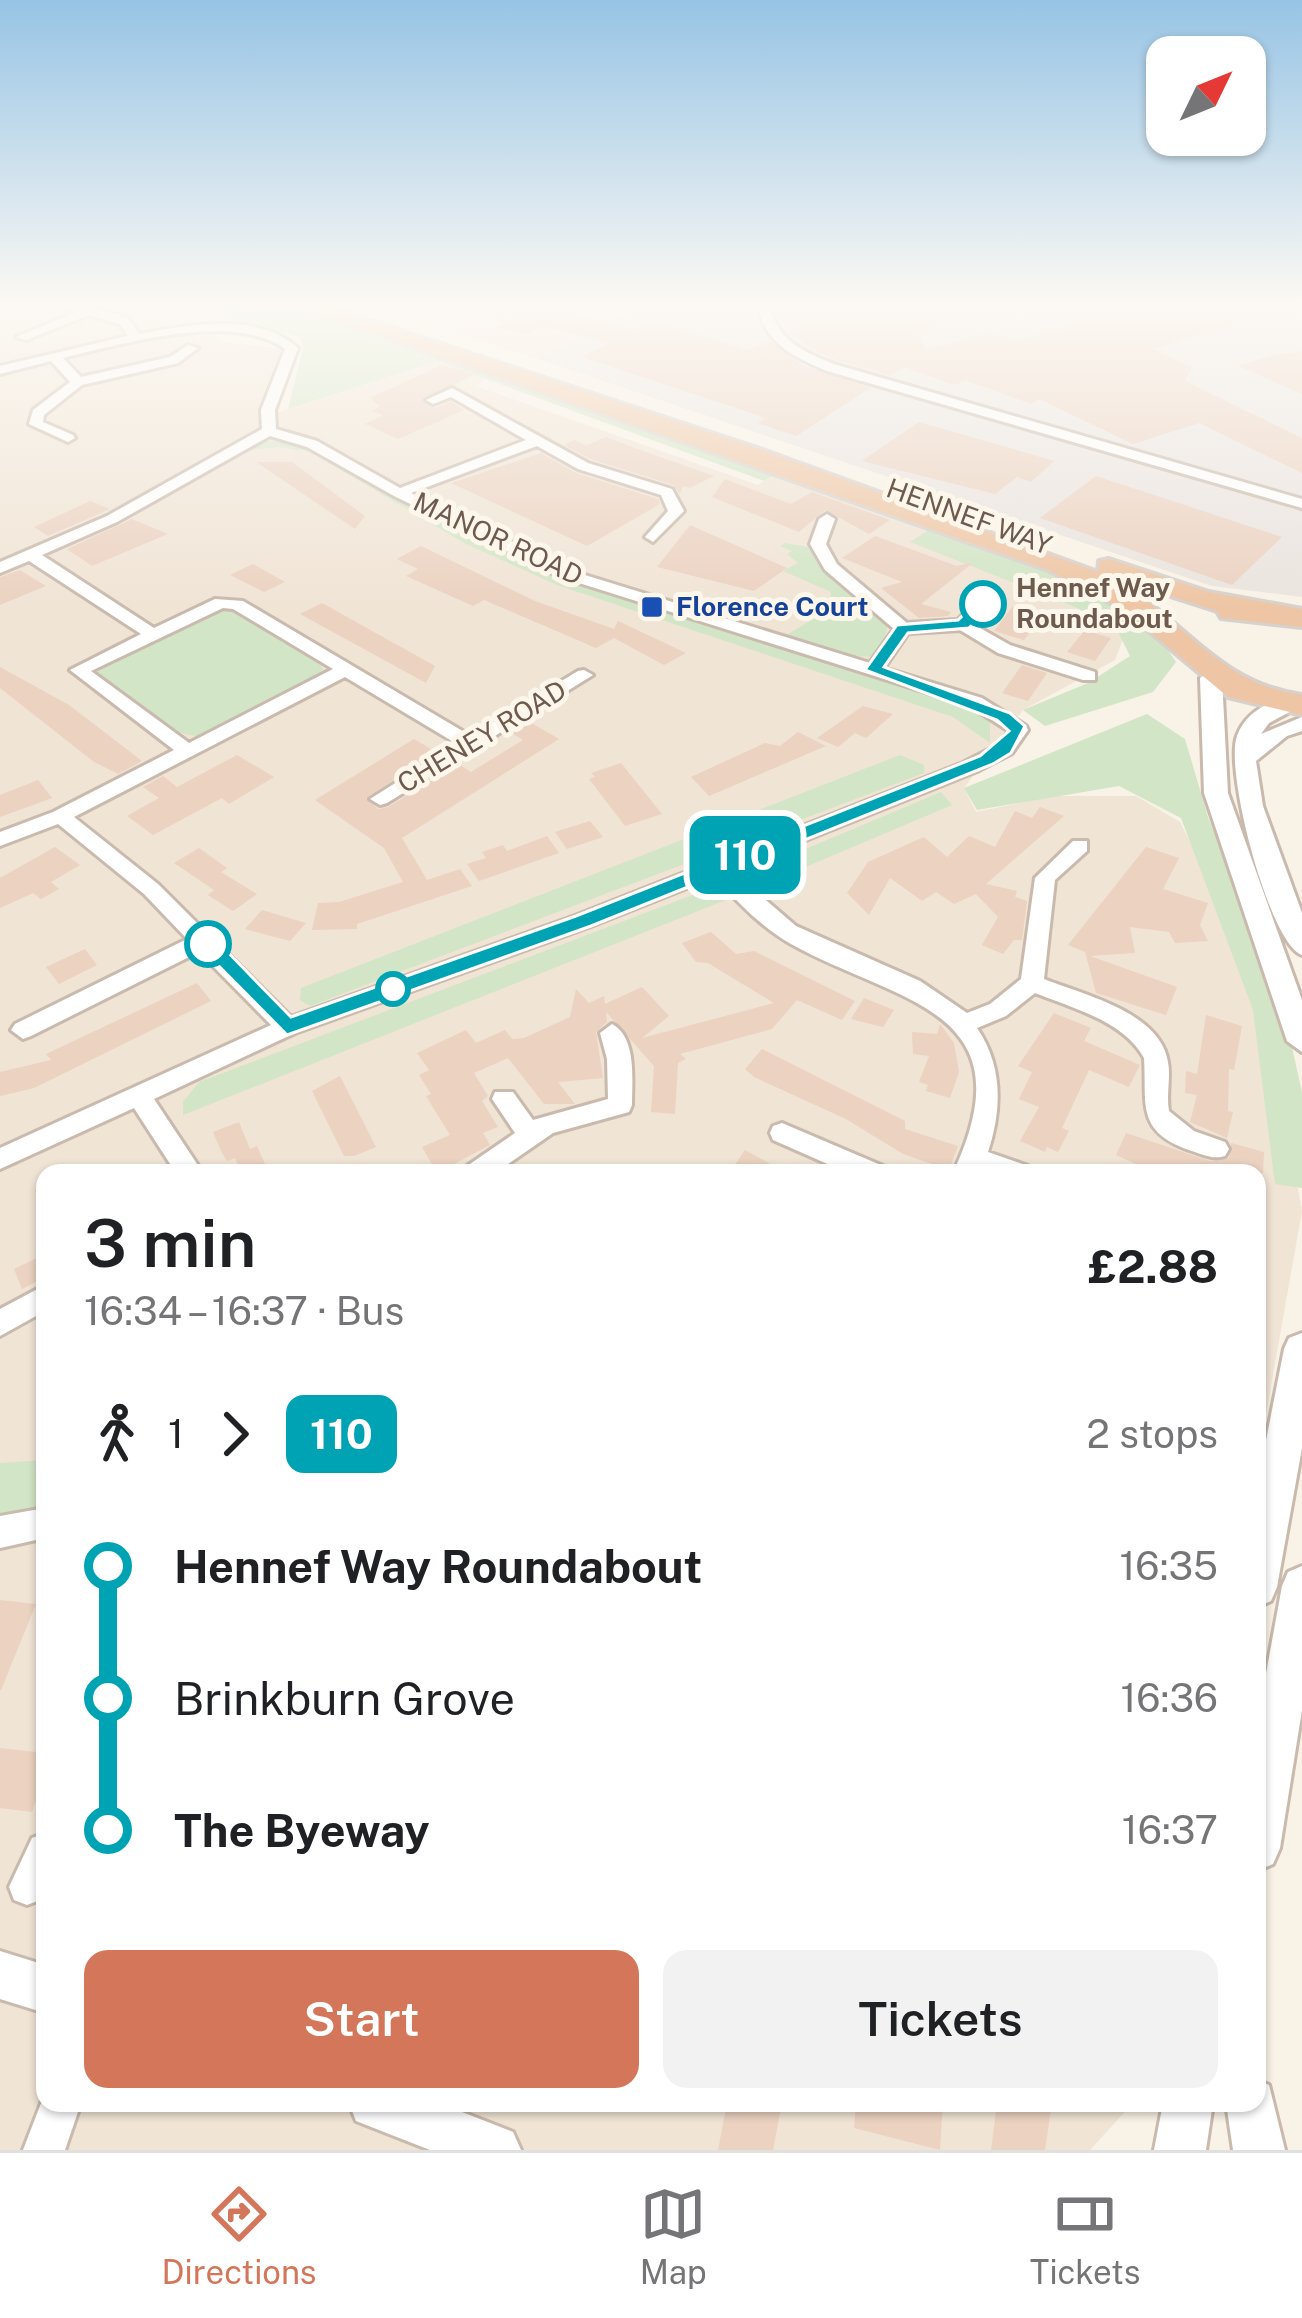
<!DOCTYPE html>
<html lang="en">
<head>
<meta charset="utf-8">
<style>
  :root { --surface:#fff; --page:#f2f2f2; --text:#202124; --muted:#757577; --line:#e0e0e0; --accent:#d4765a }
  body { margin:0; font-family:"Public Sans",sans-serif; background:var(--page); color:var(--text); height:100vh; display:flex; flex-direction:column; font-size:45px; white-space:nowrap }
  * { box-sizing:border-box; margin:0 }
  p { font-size:39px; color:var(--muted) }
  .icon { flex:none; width:66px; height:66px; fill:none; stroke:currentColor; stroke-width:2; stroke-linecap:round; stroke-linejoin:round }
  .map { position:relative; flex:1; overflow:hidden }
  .sheet { position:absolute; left:36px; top:1164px; width:1230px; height:948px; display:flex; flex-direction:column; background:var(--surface); border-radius:24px; box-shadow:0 3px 9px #0004 }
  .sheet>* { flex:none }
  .badge { padding:0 24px; border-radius:18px; font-size:42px; line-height:78px }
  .needle { width:78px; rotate:47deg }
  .controls { position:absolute; left:1146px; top:36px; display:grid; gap:24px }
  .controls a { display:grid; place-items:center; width:120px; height:120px; border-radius:24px; background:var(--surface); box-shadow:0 3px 9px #0004; font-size:60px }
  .map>.badge { position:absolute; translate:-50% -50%; box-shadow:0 0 0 6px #fff }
  .legs { display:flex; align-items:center; gap:18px; height:132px; padding:0 48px; font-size:39px }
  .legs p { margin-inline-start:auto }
  .headline { display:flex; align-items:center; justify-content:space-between; height:204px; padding:0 48px }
  h1 { font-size:66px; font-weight:600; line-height:90px }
  .button { display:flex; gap:24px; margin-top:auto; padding:24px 48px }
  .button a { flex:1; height:138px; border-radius:24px; background:var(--accent); color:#fff; font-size:48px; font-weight:600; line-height:138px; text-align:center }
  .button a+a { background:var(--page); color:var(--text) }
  ul { padding:0 48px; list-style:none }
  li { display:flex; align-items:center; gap:42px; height:132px; font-size:45px }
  li i { display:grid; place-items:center; width:18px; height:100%; margin:0 15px; background:currentColor }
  li i::after { content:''; width:30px; height:30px; margin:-15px; border:9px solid; border-radius:50%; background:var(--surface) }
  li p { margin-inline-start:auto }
  li:first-child i { background:linear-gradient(#0000 50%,currentColor 0) }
  li:last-child i { background:linear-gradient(currentColor 50%,#0000 0) }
  .tab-bar { display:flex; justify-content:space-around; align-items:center; height:168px; border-top:3px solid var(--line); background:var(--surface); font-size:33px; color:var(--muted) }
  .tab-bar a { display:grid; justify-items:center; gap:6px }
  .tab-bar .current { color:var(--accent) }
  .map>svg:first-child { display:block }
  .residential { fill:#f0e4d5 }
  .commercial { fill:#f8e4db }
  .industrial { fill:#eae4df }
  .green { fill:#d2e5c6 }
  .building { fill:#ebd2c1 }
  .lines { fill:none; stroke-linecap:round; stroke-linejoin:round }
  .minor-casing { stroke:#c9baad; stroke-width:6 }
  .tertiary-casing { stroke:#c9baad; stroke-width:6 }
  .trunk-casing { stroke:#d7d1cd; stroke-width:6 }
  .minor { fill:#fff; fill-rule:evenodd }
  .tertiary { fill:#fff; fill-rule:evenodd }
  .trunk { fill:#eec6a5; fill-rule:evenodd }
  .line-1 { fill:#00a3b4; stroke:#fff; stroke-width:3 }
  .stop-1-dot { fill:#fff; stroke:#00a3b4; stroke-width:6 }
  .transit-dot { fill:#1a4fb4; stroke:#fcf6eb; stroke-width:4.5 }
  .labels { text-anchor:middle; stroke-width:10; stroke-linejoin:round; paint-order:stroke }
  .far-street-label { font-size:27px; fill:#6f5a4e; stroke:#fcf6eb }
  .far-stop-label { font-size:27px; font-weight:bold; fill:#6f5a4e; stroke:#fcf6eb; text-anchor:start }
  .far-transit-label { font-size:27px; font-weight:bold; fill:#164399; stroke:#fcf6eb; text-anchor:start }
</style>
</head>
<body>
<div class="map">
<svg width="1302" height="2150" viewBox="0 0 1302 2150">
  <rect width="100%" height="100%" fill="#f9f2e6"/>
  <path class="residential" d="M0 307H181L214 317 221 342 285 349 260 418 437 361 488 377 476 386 758 485 782 470 937 525 1128 626 1115 660 1023 710 964 788 976 812 1053 796H1136L1180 822 1259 979 1302 1211 1257 1465V1173H45V2103H1133L1090 2150H0Z"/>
  <path class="commercial" d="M375 307H638L538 359Z"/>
  <path class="industrial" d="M758 307H1302V597L1212 586 538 359 630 310 756 312Z"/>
  <path class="green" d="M181 307H284L782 470 764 481 437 361 288 409 303 348 300 337Z
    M265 441 301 442 569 578 962 702 990 719V743L953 717 557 585 466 544 310 452 278 447 235 452Z
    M937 525C1021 558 1127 582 1176 662L1153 692 1045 726 1023 710 1088 683 1130 656 1117 630 1075 607 910 542Z
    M785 543 809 547 818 564 888 624 880 657 851 656 785 636 810 621 812 606 830 605 831 592 783 571 798 563 787 554 792 551 780 546Z
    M223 609 238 612 317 659 323 669 318 676 199 737 172 731 94 674 97 666Z
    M1147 714 1185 739 1208 817 1279 989 1302 1092V1188L1275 1184 1253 1010 1181 818 1119 786 977 810 964 788Z
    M900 755 924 765V773L310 1006 300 1000 301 988Z
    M941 792 952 805 763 885V867Z
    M719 885 731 898 183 1115V1102L199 1082Z
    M45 1460V1512L0 1525V1463Z"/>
  <path class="building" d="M474 307H581L572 312 636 330 655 321 748 350 770 341 802 365 870 388 796 436 758 423 766 418 581 357 607 344 544 326 526 335 497 327 506 323 473 314Z
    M844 307H976L919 332 925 350 990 332 1016 341 1096 317 1075 307H1274L1275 313 1153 349 1192 367 1185 381 1302 438V473L1199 423 1133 444 1039 399 1031 404 965 380 955 385 904 367 890 376 827 357 789 333Z
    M1302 351V394L1238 366 1270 356Z
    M442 365 475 374 422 401 435 408 451 402 464 410 398 439 365 424 383 415 371 411 380 406 370 398Z
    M919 422 1054 461 1031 482 1017 477 995 494 862 461Z
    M606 437 635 448 714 476 690 488 683 486 680 494 673 485 590 459 564 445 575 440 586 446Z
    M541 453 576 473 658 499 660 504 587 546 451 483Z
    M256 462H292L365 516 355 529Z
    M1096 476 1282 537 1232 585 1040 518Z
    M725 479 791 504 812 492 890 520 869 534 825 510 799 532 712 497Z
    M90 501 110 509 48 536 34 527Z
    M132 519 168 534 92 566 67 549Z
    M690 525 787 568 754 591 657 567Z
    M875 536 957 566 974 562 921 604 951 612 948 616 919 618 881 588 902 582 842 558Z
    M421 546 535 601 614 629 618 621 686 653 664 665 614 638 596 648 484 600 473 606 406 576 418 569 397 559Z
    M253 564 285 582 264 592 230 575Z
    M20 570 46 586 0 605V577Z
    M322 603 435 666 426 683 300 614Z
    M1013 606 1043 615 1024 640 994 631Z
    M1085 630 1111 638 1095 661 1067 652Z
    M1022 665 1047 673 1028 701 1002 693Z
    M0 667 69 705 142 761 118 774 94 762 0 688Z
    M863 706 893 714 866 738 855 733 838 747 817 738Z
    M528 721 559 739 402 838 427 880 460 869 472 886 357 924V929L312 930 318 903 339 902 403 882 384 848 315 800 414 739 436 752 366 798 378 809 388 807 458 764 471 772 523 740 510 732Z
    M798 732 826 746 709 796 691 777 765 743 780 746Z
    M237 755 274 777 229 804 222 798 153 835 127 816 159 798 143 787 163 776 177 787Z
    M621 763 662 814 625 826 589 779 595 777 591 773Z
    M38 780 52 798 0 817V795Z
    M1040 807 1064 816 986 884 1017 891 1015 897 1027 901 1022 940H1014L1003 954 982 945 998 917 976 894 954 904 936 892 922 901 890 878 869 915 847 893 868 862 924 837 947 857 969 836 995 847 1015 811 1032 818Z
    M590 821 603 837 567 849 555 832Z
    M547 836 559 853 479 881 467 864 486 858 482 852 503 845 507 851Z
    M55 847 80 865 51 882 59 889 41 899 33 893 0 908V878Z
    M1146 847 1179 858 1163 889 1208 903 1200 925 1208 941 1175 943 1169 932 1130 927 1135 953 1090 956 1177 987 1166 1015 1096 993 1085 952 1068 945Z
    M199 848 227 868 221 872 257 894 233 911 208 895 214 890 174 863Z
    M262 910 306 923 290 941 245 929Z
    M711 932 736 954 754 951 855 1001 842 1020 797 1000 772 1029 680 1054 686 1059 678 1063 675 1114 651 1112 654 1066 606 1012 607 1022 596 1032 603 1078 558 1082 575 1104H544L508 1058 474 1073 488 1096 482 1101 498 1127 483 1133 490 1145 437 1173 422 1147 450 1135 426 1096 431 1094 419 1075 429 1070 417 1053 466 1030 476 1043 505 1030 512 1039 524 1038 570 1017 576 989 589 1003 604 996 605 1004 642 987 669 1016 642 1038 774 1003 708 963 696 962 682 943Z
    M85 949 97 965 59 984 46 967Z
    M197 983 211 1001 34 1088 0 1096V1072L51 1060 46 1054Z
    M864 998 894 1010 883 1027 851 1019Z
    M1054 1013 1091 1028 1084 1041 1140 1065 1129 1087 1089 1070 1062 1128 1069 1131 1058 1152 1047 1147 1045 1152 1020 1141 1039 1107 1019 1099 1032 1072 1018 1066Z
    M1206 1015 1242 1026 1234 1070 1229 1069 1228 1111 1233 1112 1227 1138 1190 1122 1197 1095 1185 1093 1186 1071 1197 1074Z
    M940 1024 954 1043 959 1072 950 1098 926 1091 928 1085 919 1082 929 1056 913 1054 912 1032 937 1034Z
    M762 1049 905 1121V1129L958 1146 949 1170 903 1154 846 1119 754 1077 745 1069Z
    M340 1076 376 1147 354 1156H344L312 1091Z
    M239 1122 250 1149 257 1146 269 1173H241L235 1158 227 1161 222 1153 213 1132Z
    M1126 1133 1210 1161 1229 1158 1231 1143 1264 1152 1263 1173H1156L1116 1155Z
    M745 1150 787 1173H729Z
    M45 1254V1277L22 1289 14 1269Z
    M0 1600 36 1604 1 1690H0Z
    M0 1748 45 1753V1775L32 1812 0 1808Z
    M727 2103H782L773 2150H718Z
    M856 2103H943L940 2150 854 2128Z
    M997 2103H1052L1045 2150H991Z"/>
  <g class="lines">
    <g class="minor-casing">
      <path id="minor" d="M66 307H89L128 318 139 334C189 325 257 311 298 348L275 410 276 429 317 441 400 488 526 440 451 397 433 404 426 400 452 388 588 463 672 489 684 511 653 542 645 537 668 511 661 495 578 469 537 446 411 493 572 571 870 663 894 629 825 570 810 544 819 519 827 514 835 519 826 544 837 564 907 623 958 620 977 600H989L991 604 973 624 1010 645 1095 672V680H1083L998 653 960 630 908 633 884 668 982 698 1026 726 1028 730 1012 753 977 771 731 870 796 926 920 981 967 1013 990 1004 1021 979 1035 878 1073 841H1087V851L1055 880 1044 979C1084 995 1160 1012 1168 1062 1171 1078 1166 1094 1169 1111L1194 1131 1225 1142 1229 1149 1225 1156C1212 1160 1202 1154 1189 1150 1135 1131 1147 1103 1144 1058 1124 1021 1072 1008 1035 993L1006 1016 977 1028C1003 1066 1002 1109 988 1152L1028 1166 1032 1173 980 1170 979 1173H953C1031 1007 896 1003 791 944 761 927 737 901 714 877L591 926 295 1033 154 1099 203 1173H176L134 1108 0 1169V1148L271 1025 199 952 31 1036 23 1039 11 1030 15 1024 187 939 144 894 58 824 0 846V832L53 812 174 750 70 670 141 634 29 561 0 573V562L107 516 262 429 261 410 285 349C233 311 122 344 63 358L81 377 170 357 188 345 198 348 178 363 82 385 44 415 43 422 73 435 75 438 68 442 29 424 33 410 70 382 51 361 0 374V366L128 336 120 324 89 315 26 340 16 337 76 312ZM270 436 307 447 394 496 560 577 970 706 1009 731 998 745 963 763 575 916 291 1017 158 884 74 817 345 677 457 744 370 799 380 805 387 803 593 675 584 670 578 671 471 736 243 601 215 599 154 628 42 555 117 522ZM223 608 233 609 333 669 189 743 91 671Z
        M758 307H770C777 341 807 354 837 365L1302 499V508L827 371C796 358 765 344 758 307Z
        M612 1024C637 1037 632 1080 632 1105L629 1112 553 1133 495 1173H463L467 1166 515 1133 492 1099 495 1092H513L533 1120 608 1099 607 1059 600 1033Z
        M782 1123 883 1166 887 1173H848L773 1140 770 1133 773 1126Z
        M45 1285V1311L0 1336V1309Z
        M45 1508V1538L0 1548V1516Z
        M45 1833V1890L40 1900 27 1905 14 1900 9 1887 32 1838Z
        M45 2093V2103H81L65 2150H23Z"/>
    </g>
    <g class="tertiary-casing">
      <path id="tertiary" d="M1211 671 1222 678 1228 793 1302 1000V1052L1287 1041 1204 793 1200 678Z
        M1287 697 1295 699V709L1269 723 1261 734 1302 717V731L1287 736 1256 761 1263 806 1302 913V955C1270 945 1224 771 1237 736 1245 714 1265 703 1287 697Z
        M1302 1333V1448L1277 1587 1271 1601 1257 1607V1486L1284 1349 1289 1338Z
        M1302 1566V1710L1280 1848 1273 1864 1257 1871V1723L1282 1586 1288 1572Z
        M0 1951 45 1965V2013L0 1999Z
        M1257 2080 1269 2085 1285 2150H1233L1226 2103H1257Z
        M349 2103H439L513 2132 521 2150H430L356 2121Z
        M1163 2103H1213L1206 2150H1154Z"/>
    </g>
    <g class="trunk-casing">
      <path id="trunk" d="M297 307H329L763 450 1098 572 1099 561 1109 559 1209 592 1302 609V627L1221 618 1217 611 1105 575C1181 612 1213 683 1302 695V715L1228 697 1124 610 1048 570Z"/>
    </g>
    <use href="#minor" class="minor"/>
    <use href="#tertiary" class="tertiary"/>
    <use href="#trunk" class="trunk"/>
  </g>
  <linearGradient id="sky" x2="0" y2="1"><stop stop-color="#97c4e5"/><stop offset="0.5" stop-color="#fcf9f4"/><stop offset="1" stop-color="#fcf9f4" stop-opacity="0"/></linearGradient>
  <rect width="1302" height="608" fill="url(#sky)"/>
  <path class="line-1" d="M978 601 991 604 969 628 908 633 884 667 1010 713 1025 726 1011 753 993 764 591 926 287 1035 197 944 200 939H215L291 1017 576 916 980 756 1009 731 997 720 865 670 897 625 958 620Z"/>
  <g class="stop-1-dot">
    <circle cx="983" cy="604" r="21"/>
    <circle cx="208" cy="944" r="21"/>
    <circle cx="393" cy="989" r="15"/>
  </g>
  <rect class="transit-dot" x="640" y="595" width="24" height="24" rx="6"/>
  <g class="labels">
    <g class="far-street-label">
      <text transform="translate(969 517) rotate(20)" y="9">HENNEF WAY</text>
      <text transform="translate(498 539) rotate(25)" y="9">MANOR ROAD</text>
      <text transform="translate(482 737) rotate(-31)" y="9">CHENEY ROAD</text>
    </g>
    <g class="far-stop-label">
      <text x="1016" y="597">Hennef Way<tspan x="1016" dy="31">Roundabout</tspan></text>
    </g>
    <g class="far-transit-label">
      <text x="676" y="616">Florence Court</text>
    </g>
  </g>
</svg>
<div class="controls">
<a><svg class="needle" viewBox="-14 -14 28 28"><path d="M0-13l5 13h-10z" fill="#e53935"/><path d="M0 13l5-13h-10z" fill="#757577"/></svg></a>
</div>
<b class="badge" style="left:745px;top:855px;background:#00a3b4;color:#fff">110</b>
<section class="sheet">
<div class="headline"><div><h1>3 min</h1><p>16:34 – 16:37 · Bus</p></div><b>£2.88</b></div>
<div class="legs"><svg class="icon" aria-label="walk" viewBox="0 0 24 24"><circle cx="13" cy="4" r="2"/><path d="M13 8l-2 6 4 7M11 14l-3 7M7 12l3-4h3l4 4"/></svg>1<svg class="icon" aria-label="forward" viewBox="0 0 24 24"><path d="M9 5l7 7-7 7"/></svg><b class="badge" style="background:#00a3b4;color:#fff">110</b><p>2 stops</p></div>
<ul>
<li><i style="color:#00a3b4"></i><b>Hennef Way Roundabout</b><p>16:35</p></li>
<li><i style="color:#00a3b4"></i><span>Brinkburn Grove</span><p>16:36</p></li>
<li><i style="color:#00a3b4"></i><b>The Byeway</b><p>16:37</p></li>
</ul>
<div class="button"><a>Start</a><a>Tickets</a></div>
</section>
</div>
<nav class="tab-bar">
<a class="current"><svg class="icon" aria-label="directions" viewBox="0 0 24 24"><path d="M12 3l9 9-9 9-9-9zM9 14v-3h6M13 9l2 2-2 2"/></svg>Directions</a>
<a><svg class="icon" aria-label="map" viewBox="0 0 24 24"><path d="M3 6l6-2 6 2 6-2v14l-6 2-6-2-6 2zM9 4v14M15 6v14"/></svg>Map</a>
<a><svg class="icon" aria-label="tickets" viewBox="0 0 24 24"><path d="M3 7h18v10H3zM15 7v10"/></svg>Tickets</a>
</nav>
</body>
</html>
